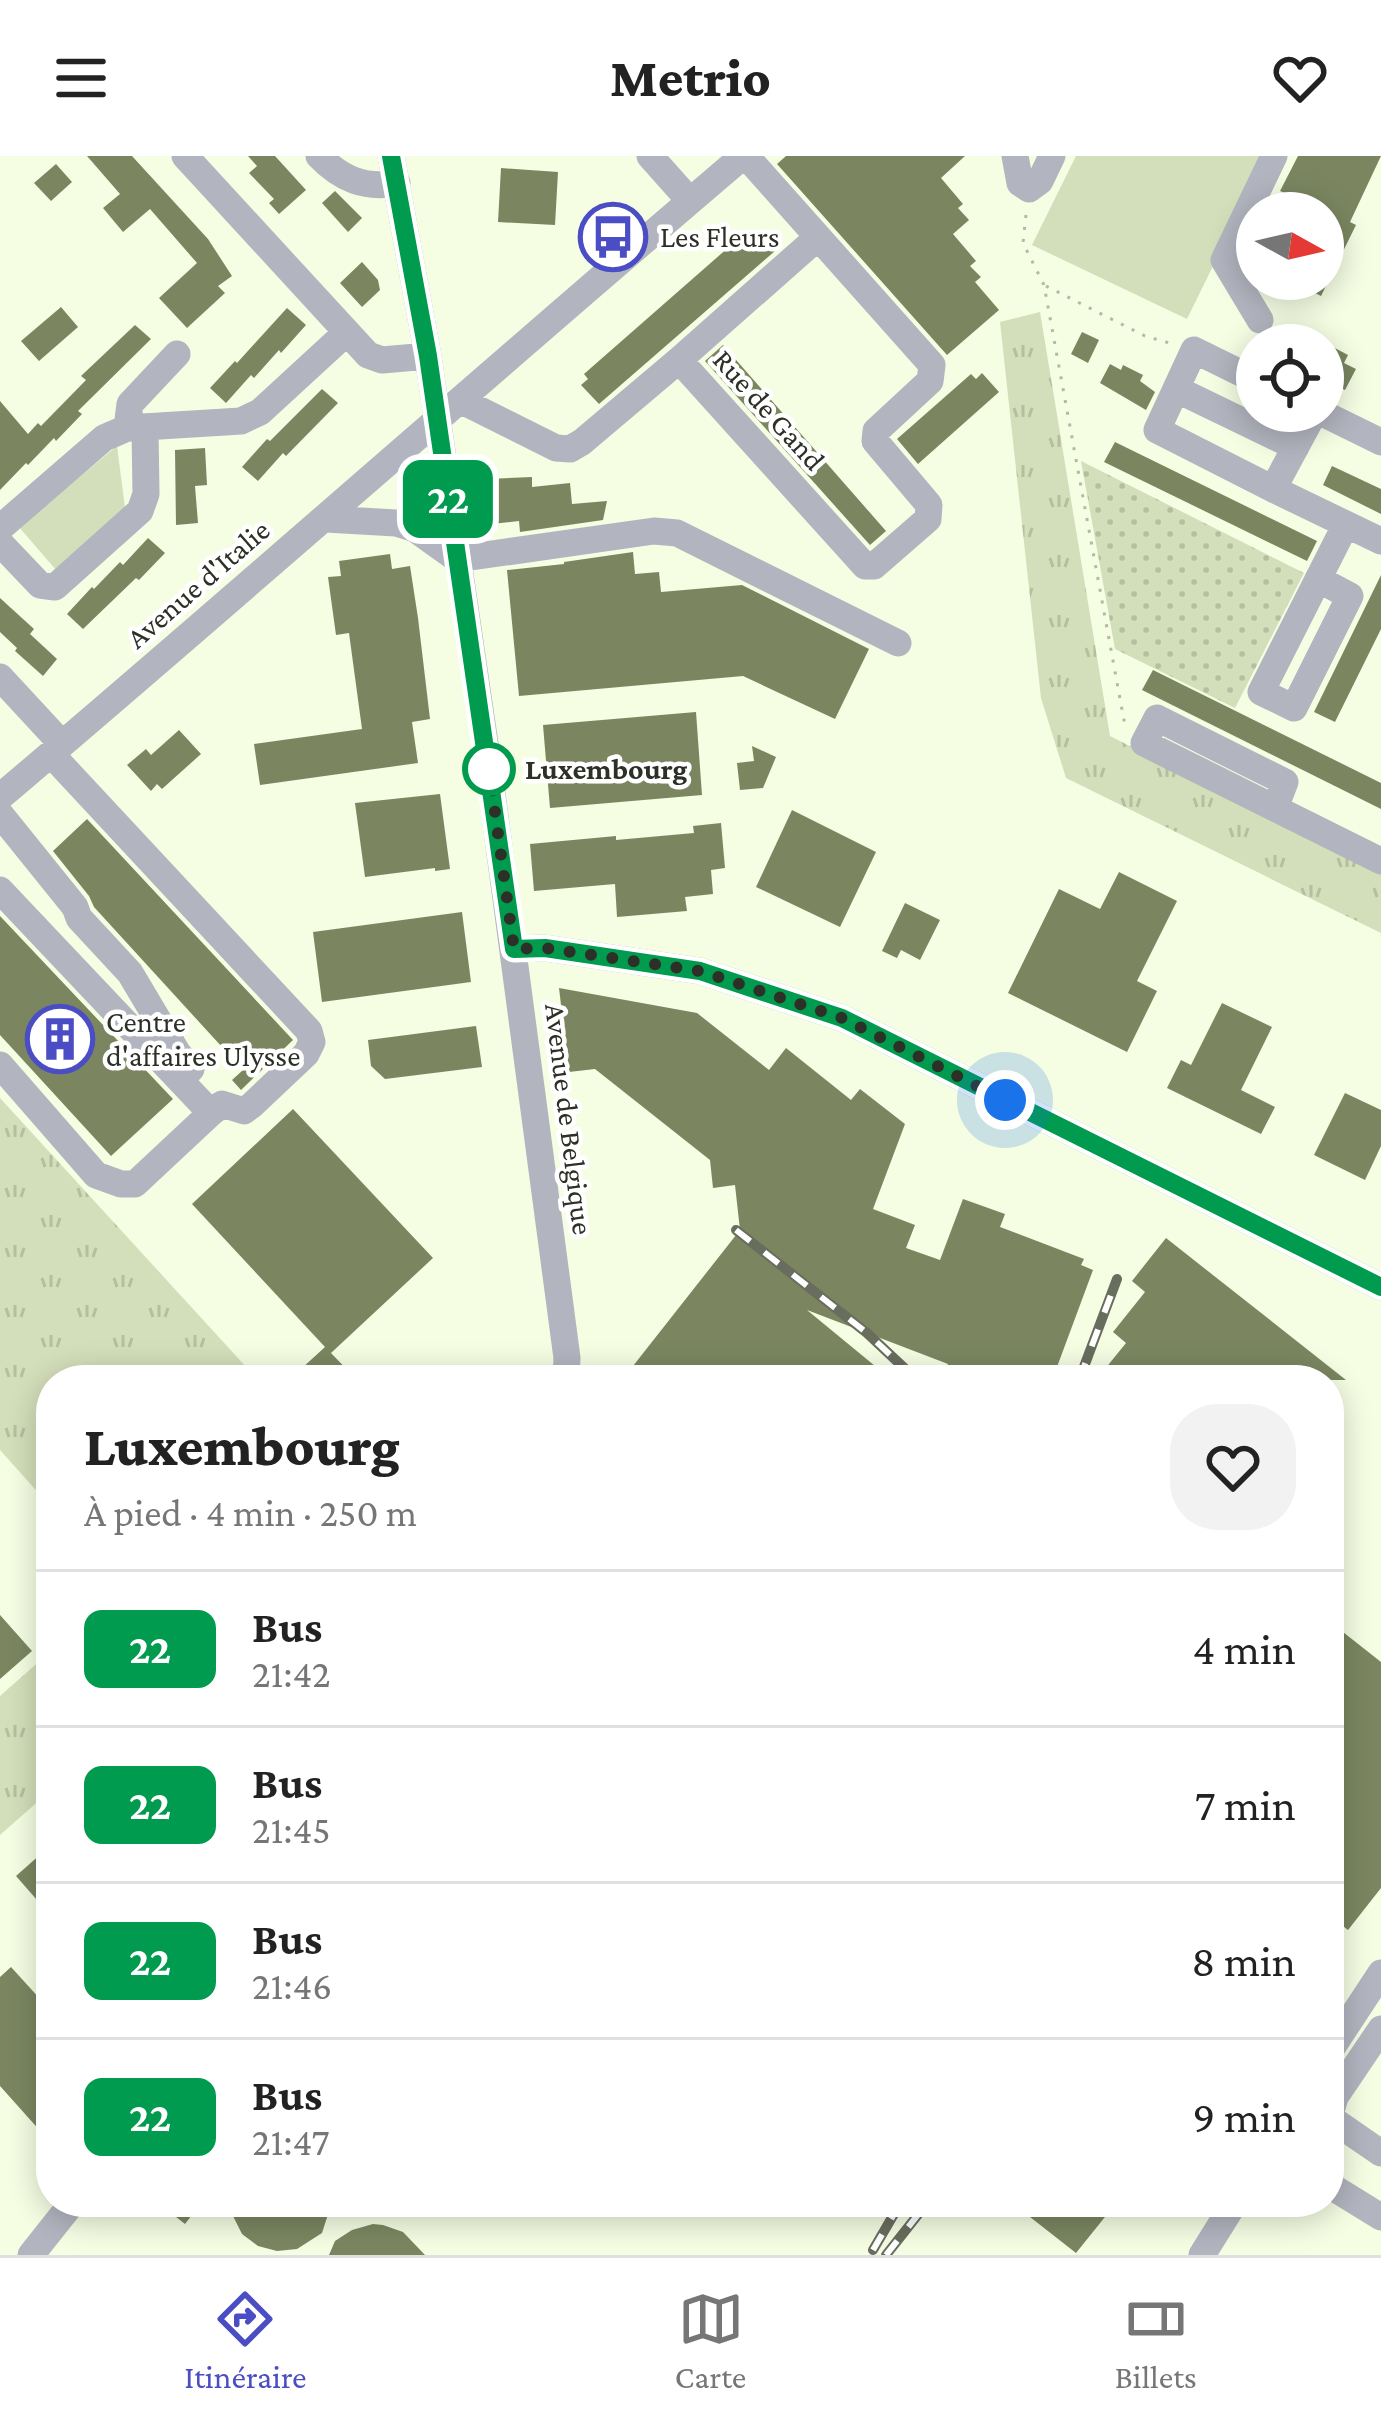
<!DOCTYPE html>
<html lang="fr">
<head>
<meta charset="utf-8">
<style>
  :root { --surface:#fff; --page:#f2f2f2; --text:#222; --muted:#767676; --line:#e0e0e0; --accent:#4a4dc3 }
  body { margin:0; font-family:"Crimson Pro",serif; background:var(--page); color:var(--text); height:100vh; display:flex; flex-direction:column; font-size:45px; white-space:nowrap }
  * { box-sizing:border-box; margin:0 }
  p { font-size:39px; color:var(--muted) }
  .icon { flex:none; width:66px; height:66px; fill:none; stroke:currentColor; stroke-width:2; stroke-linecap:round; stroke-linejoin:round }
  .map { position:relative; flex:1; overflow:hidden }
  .side { position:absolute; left:36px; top:1209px; width:1308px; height:852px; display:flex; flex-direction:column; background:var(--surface); border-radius:48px; box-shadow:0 6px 30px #0003 }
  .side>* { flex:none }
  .badge { padding:0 24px; border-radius:18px; font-size:42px; line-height:78px }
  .needle { width:78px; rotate:98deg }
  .fabs { position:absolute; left:1236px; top:36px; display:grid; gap:24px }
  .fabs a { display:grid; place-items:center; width:108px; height:108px; border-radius:50%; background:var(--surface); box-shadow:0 6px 30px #0003; font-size:60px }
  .you { position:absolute; width:60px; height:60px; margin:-30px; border:9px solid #fff; border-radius:50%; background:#1a73e8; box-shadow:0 0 0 18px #1a73e833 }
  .map>.badge { position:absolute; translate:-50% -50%; box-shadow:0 0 0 6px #fff }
  .round { display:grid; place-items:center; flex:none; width:126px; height:126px; border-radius:48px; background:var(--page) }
  .overview { display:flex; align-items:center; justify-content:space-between; height:204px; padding:0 48px }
  h1 { font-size:57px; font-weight:800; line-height:90px }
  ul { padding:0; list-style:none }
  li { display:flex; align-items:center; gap:36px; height:156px; padding:0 48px; border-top:3px solid var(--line) }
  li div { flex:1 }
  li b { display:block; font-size:45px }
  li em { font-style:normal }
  li .badge { min-width:132px; font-weight:700; text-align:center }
  header { display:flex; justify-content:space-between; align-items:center; height:156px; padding:0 48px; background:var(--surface); font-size:54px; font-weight:800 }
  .tab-bar { display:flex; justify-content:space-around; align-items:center; height:168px; border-top:3px solid var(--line); background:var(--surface); font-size:33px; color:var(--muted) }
  .tab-bar a { display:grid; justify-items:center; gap:6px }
  .tab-bar .current { color:var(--accent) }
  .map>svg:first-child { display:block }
  .grass { fill:url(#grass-tufts) }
  .park { fill:#d3deba }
  .garden { fill:url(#garden-dots) }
  .building { fill:#7b8661 }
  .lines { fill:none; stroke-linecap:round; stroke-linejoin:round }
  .path { stroke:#b3b9a4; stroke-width:3; stroke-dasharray:3 9; stroke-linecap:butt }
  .minor { stroke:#b2b4bf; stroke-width:27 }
  .rail-casing { stroke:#696d5e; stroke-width:10 }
  .rail { stroke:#fff; stroke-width:6; stroke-dasharray:18; stroke-linecap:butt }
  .line-casing { stroke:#fff; stroke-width:27 }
  .line { stroke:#009b4e; stroke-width:18 }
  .walk { stroke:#2d3026; stroke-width:12; stroke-dasharray:0 21.6 }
  .stop-dot { fill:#fff; stroke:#009b4e; stroke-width:6 }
  .labels { text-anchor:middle; stroke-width:9; stroke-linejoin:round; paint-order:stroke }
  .poi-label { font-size:30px; fill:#2d3026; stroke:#fff; text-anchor:start }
  .street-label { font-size:30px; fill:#2d3026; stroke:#fff }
  .stop-label { font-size:30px; font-weight:bold; fill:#2d3026; stroke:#fff; text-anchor:start }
</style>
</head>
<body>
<header><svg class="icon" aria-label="menu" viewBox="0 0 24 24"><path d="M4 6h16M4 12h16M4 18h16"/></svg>Metrio<svg class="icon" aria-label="heart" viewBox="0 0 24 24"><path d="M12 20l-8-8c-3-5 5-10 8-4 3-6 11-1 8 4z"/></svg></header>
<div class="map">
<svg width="1381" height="2099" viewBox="0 0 1381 2099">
  <defs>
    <pattern id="grass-tufts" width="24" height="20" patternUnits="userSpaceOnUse" patternTransform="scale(3)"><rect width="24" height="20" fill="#d3deba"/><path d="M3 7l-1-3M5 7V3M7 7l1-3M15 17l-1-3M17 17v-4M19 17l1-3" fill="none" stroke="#b5bfa0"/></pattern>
    <pattern id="garden-dots" width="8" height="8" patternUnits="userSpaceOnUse" patternTransform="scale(3)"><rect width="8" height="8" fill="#d3deba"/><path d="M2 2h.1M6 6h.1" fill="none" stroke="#b5bfa0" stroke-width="1.8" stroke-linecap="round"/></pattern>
  </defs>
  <rect width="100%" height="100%" fill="#f5fde3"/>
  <path class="grass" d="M1040 156 1110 580 1381 717V777L1066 622 1041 542 1000 166Z
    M0 942 258 1224H51V1351L0 1294Z
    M51 1495V1634L0 1679V1540Z"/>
  <path class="park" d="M1076 0H1267L1187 163 1032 89Z
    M117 290 125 352 56 414 19 371Z"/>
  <path class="garden" d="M1081 305 1304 417 1235 552 1115 493Z"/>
  <path class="building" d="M87 0H132L208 83 232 120 218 130 225 137 187 172 159 142 197 107 150 53 123 76 103 52 120 38Z
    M248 0H275L306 34 279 58 269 47 274 43 249 17 257 10Z
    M786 0H965L941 22 963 48 958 52 969 64 953 78 976 105 970 110 981 121 975 126 999 154 947 199 777 8Z
    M1298 0H1381L1350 66 1356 69 1321 140 1287 123H1323V57H1277L1287 38 1280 35Z
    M56 8 72 26 51 45 34 27Z
    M501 12 558 16 555 69 498 66Z
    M335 35 362 62 348 76 322 47Z
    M757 75 775 95 599 248 581 229 588 223 584 218 746 76 751 81Z
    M362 106 378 124 380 134 362 151 340 127Z
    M61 151 78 171 39 205 21 185Z
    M287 152 306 169 281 197 279 194 254 222 251 219 226 247 210 232 235 205 237 207Z
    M135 169 151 183 78 255 82 258 56 285 54 282 28 309 26 307 0 334V245L28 278 38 267 41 270 86 224 81 220Z
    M1082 176 1099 184 1088 207 1071 198Z
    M723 189 886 375 870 389 705 205Z
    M1331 190 1348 199 1344 207 1356 213 1345 234 1323 224V191L1329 194Z
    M1110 208 1121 214 1123 209 1143 219 1140 225 1155 236 1146 254 1100 227Z
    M982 217 999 236 918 308 897 283 971 218 976 223Z
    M322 233 338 247 286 300 283 297 258 325 242 311 267 283 270 285Z
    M1115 286 1317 385 1307 405 1104 306Z
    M205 292 207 329 195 330 198 367 176 369 175 294Z
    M1332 310 1381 333V358L1323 329Z
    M532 321V331L570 327 572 348 607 345 603 364 520 376 519 365 492 368 487 323Z
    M148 382 165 397 139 424 136 422 83 473 67 458 92 431 94 433 120 406 123 409Z
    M633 396 635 418 659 416 661 436 742 429 869 493 835 563 743 520 519 540 507 414 564 408V406Z
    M390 398 392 413 410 410 418 462 430 563 412 566 418 607 260 629 254 588 362 573 349 477 336 479 328 421 341 420 339 405Z
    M1381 419V473L1335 566 1314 556Z
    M0 442 34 473 30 478 57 503 43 520 15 495 17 492 0 476Z
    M1153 514 1381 627V653L1142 534Z
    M696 556 702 639 550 652 543 569Z
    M179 574 201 598 162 633 157 628 151 635 127 609 146 593 151 599Z
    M752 590 776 601 763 632 740 634 737 607 754 605Z
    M440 638 450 713 435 715V712L365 721 355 647Z
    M792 654 876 696 840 771 756 731Z
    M87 663 293 884 241 934 232 924 243 914 94 751 89 740 53 695Z
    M721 667 725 712 711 714 713 738 685 741 687 755 617 761 615 728 534 735 530 688 616 680V684L694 677 693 670Z
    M1119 716 1177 745 1137 825 1157 835 1127 896 1008 837 1059 733 1100 753Z
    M905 747 940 764 920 804 901 794 897 802 882 795Z
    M462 756 471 826 322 846 313 776Z
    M0 760 173 943 111 1000 0 879Z
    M559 832 697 857 769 914 786 892 851 944 860 933 905 968 873 1053 915 1069 906 1092 940 1104 963 1043 1005 1058 1000 1071 1084 1103 1081 1109 1093 1114 1054 1219 1036 1212 1032 1224H942L948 1208 807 1154 892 1224H622L740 1074 735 1029 713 1032 710 1004 595 913 569 916Z
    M1222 847 1272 871 1241 934 1275 951 1261 978 1167 932 1181 904 1191 909Z
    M476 870 482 911 385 923 371 910 368 884Z
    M1345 937 1381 954V990L1365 1024 1314 999Z
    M293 953 433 1102 331 1197 357 1224H289L325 1191 192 1048Z
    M1166 1082 1346 1224H1096L1126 1187 1113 1176 1145 1136 1132 1125Z
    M0 1459 32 1495 0 1523Z
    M1329 1465 1381 1506V1732L1348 1774 1329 1759Z
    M51 1689V1760L16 1720Z
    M11 1811 51 1855V1987L0 1930V1821Z
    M157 2046H202L185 2068Z
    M229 2046H332L322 2077 297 2093 277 2095 258 2090 242 2078 233 2060Z
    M1011 2046H1117L1076 2097Z
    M373 2068 383 2069 403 2076 425 2099H329L335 2085 352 2074Z"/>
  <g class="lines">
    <path class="path" d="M1026 59 1023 87 1044 129 1125 570
      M1046 130 1145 180 1173 188"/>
    <path class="minor" d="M185 0 368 199 382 204 428 200
      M319 0C341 23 365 33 397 27
      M391 0 428 200 489 615 567 1202 566 1224
      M650 0 690 45
      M1015 0 1020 27 1029 33 1040 25 1052 0
      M1260 164 1224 104 1274 0
      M679 204 817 82
      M1257 225 1194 194 1157 274 1273 333 1315 255
      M1176 233 1296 291
      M460 244 556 292 570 293 582 286 679 204 865 410H874L928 363 929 349 875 285 876 275 930 225 932 209 746 0
      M1318 255 1381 286
      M127 272 130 248 177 198
      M1273 333 1381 385
      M326 363 396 367 415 373 457 403 654 375 677 377 898 487
      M0 372 104 282 127 272 241 265 260 256 346 177
      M0 387 40 429 55 431 140 355 146 338 145 273
      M1318 423 1350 440 1294 552 1261 536 1346 368
      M0 521 62 588
      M51 598 309 875 312 886 306 898 252 949 244 955 222 948 211 957
      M0 641C250 429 494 212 743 0
      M1275 652 1285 626 1157 562 1144 587 1381 705
      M0 658 75 751 79 762 130 817 177 896 191 913
      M0 734 211 957 135 1028H121L96 1019 0 909
      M514 793 545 792 700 815 842 862 1381 1131
      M1329 1896 1381 1817
      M1330 1962 1381 1997
      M1329 1963 1335 1941 1381 1873
      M1329 2029 1381 2061
      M31 2099 73 2046
      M1202 2099 1235 2046"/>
    <g class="rail-casing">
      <path id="rail" d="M736 1074 867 1177 917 1224
        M1047 1224 1048 1216
        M1079 1224 1117 1123
        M873 2094 901 2046
        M886 2099 928 2046"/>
    </g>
    <use href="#rail" class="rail"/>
  </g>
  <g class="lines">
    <g class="line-casing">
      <path id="line" d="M391 0 428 200 514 793 545 792 700 815 842 862 1381 1131"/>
    </g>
    <use href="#line" class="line"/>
    <path class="walk" d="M489 613 514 793 545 792 700 815 842 862 1005 944"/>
  </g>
  <defs>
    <g id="bus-ring" transform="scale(3.45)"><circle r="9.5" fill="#fff" stroke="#4a4dc3" stroke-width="1.5"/><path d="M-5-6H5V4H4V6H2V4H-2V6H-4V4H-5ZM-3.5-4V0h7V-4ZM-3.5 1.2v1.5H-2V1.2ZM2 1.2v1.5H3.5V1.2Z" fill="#4a4dc3"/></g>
    <g id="building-ring" transform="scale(3.45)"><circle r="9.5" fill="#fff" stroke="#4a4dc3" stroke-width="1.5"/><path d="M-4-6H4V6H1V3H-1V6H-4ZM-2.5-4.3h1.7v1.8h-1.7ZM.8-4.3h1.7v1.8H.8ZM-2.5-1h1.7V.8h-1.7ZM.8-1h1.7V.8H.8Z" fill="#4a4dc3"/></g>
  </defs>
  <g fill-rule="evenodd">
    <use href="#bus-ring" x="613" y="81"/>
    <use href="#building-ring" x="60" y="883"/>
  </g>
  <circle class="stop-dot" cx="489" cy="613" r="24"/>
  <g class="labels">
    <g class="poi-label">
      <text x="660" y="91">Les Fleurs</text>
      <text x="106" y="876">Centre<tspan x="106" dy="34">d'affaires Ulysse</tspan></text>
    </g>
    <g class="street-label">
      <text transform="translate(769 254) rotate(48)" y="10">Rue de Gand</text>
      <text transform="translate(198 428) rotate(-41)" y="10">Avenue d'Italie</text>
      <text transform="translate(569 963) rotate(83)" y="10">Avenue de Belgique</text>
    </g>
    <g class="stop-label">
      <text x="525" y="623">Luxembourg</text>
    </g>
  </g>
</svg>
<div class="fabs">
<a><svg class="needle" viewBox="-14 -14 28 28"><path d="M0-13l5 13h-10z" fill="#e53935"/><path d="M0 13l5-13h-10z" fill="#767676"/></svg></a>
<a><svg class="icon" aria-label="locate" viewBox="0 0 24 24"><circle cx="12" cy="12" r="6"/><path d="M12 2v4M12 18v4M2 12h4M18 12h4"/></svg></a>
</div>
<div class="you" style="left:1005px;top:944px"></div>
<b class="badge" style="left:448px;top:343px;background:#009b4e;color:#fff">22</b>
<section class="side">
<div class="overview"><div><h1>Luxembourg</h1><p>À pied · 4 min · 250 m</p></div><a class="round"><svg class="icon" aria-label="heart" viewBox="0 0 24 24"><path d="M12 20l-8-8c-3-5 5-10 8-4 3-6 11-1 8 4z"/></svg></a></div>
<ul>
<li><span class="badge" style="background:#009b4e;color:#fff">22</span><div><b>Bus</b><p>21:42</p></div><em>4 min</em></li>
<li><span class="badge" style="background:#009b4e;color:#fff">22</span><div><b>Bus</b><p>21:45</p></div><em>7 min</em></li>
<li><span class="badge" style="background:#009b4e;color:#fff">22</span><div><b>Bus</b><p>21:46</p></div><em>8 min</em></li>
<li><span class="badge" style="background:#009b4e;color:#fff">22</span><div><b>Bus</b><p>21:47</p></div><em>9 min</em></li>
</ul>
</section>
</div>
<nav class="tab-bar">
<a class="current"><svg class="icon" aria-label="directions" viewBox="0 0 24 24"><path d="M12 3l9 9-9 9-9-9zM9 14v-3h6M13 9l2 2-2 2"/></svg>Itinéraire</a>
<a><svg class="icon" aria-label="map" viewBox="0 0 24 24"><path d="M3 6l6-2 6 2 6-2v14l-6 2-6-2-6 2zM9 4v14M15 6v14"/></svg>Carte</a>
<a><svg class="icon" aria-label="tickets" viewBox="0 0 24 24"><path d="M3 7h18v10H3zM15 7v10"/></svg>Billets</a>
</nav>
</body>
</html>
